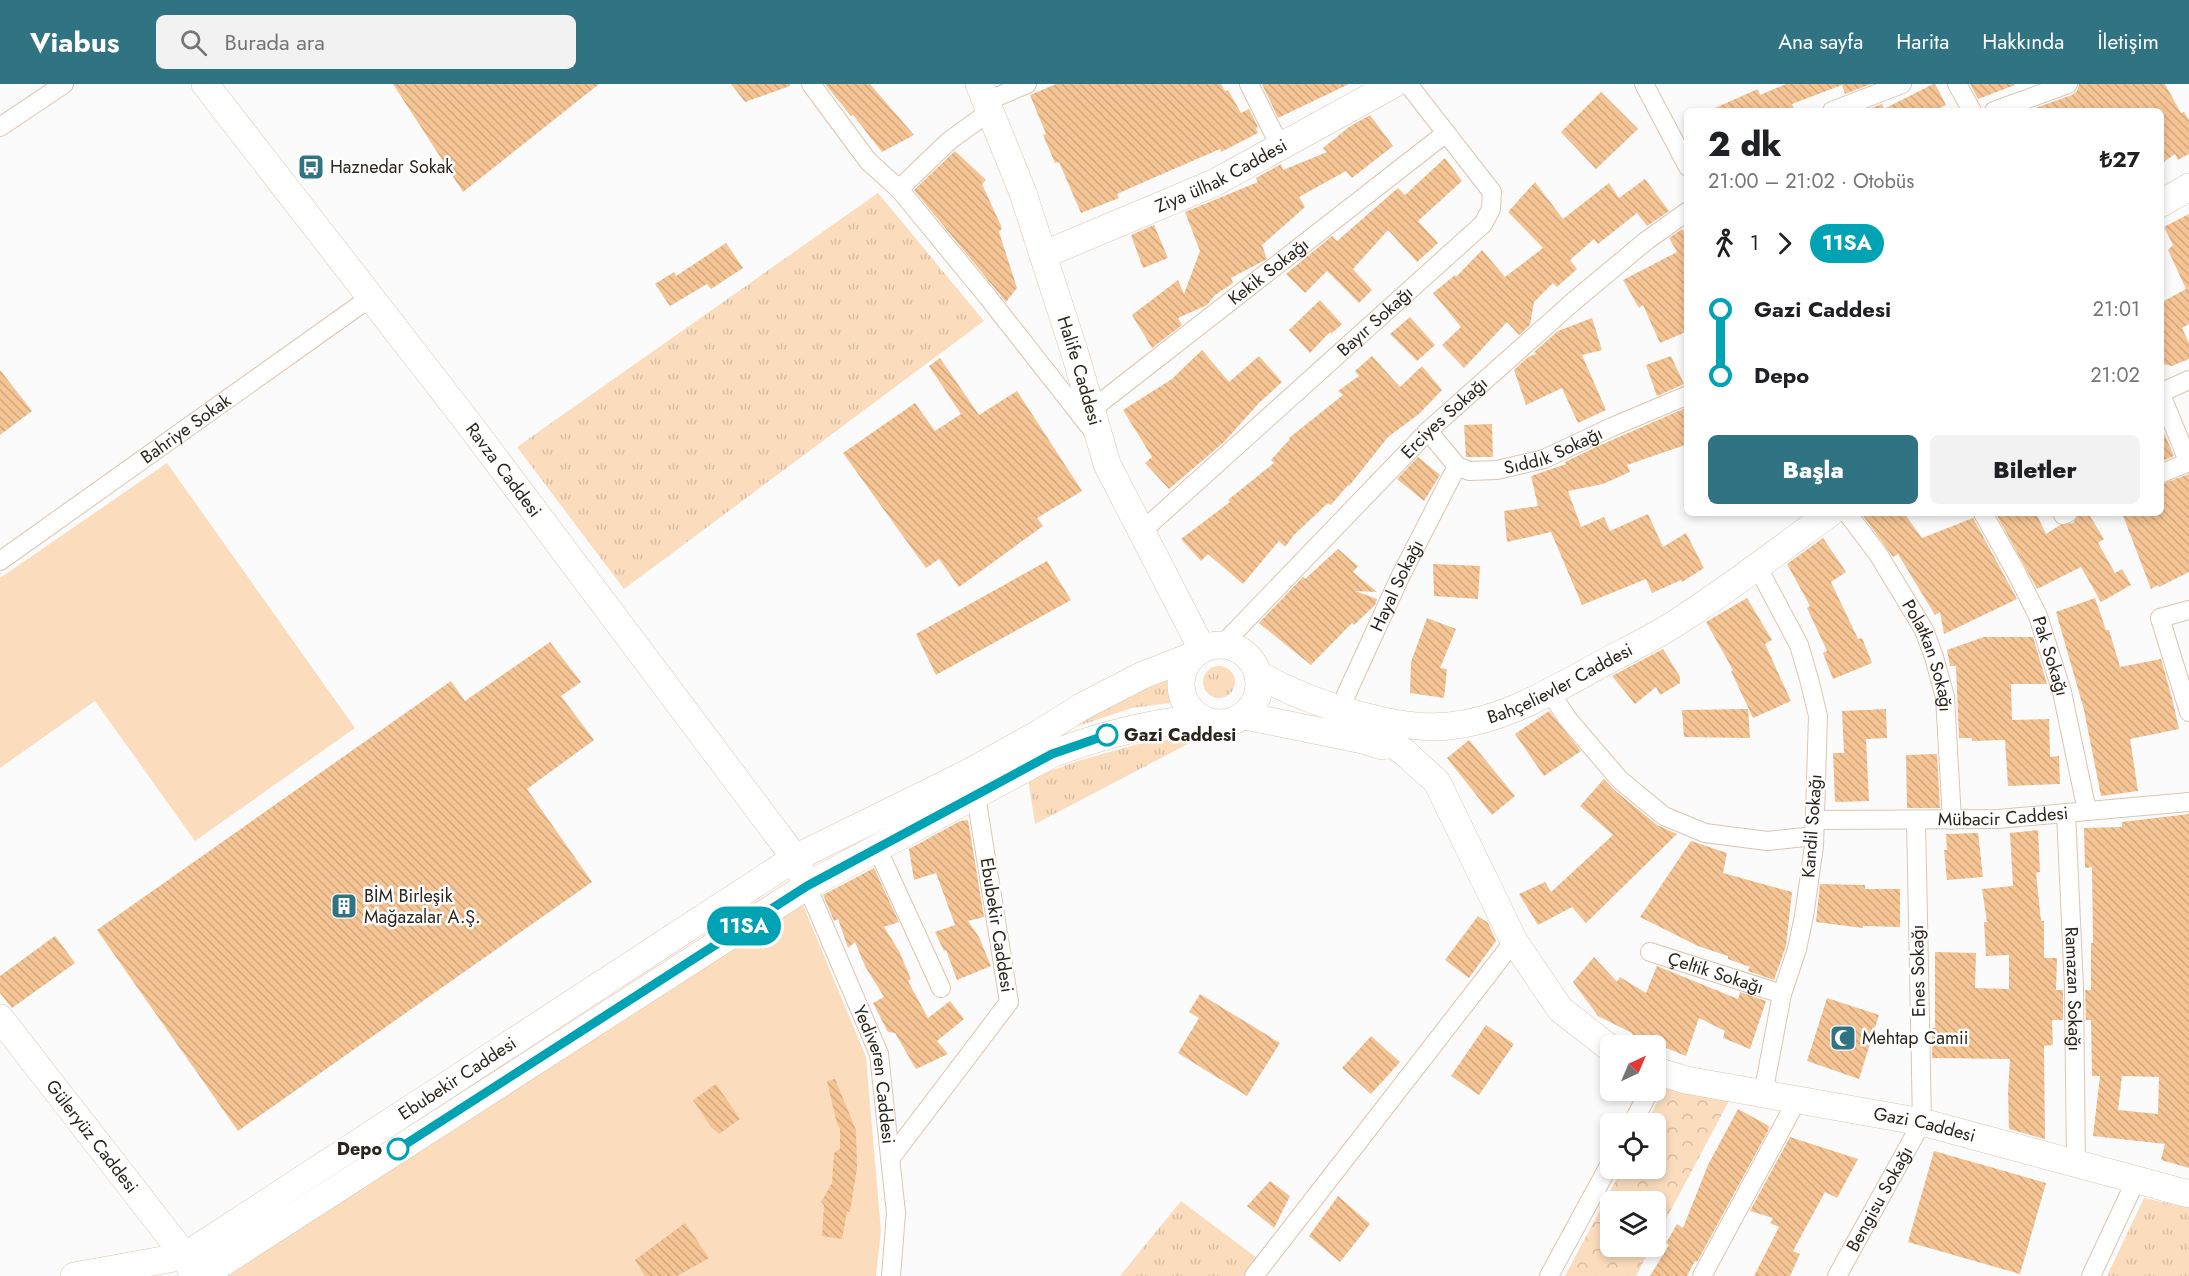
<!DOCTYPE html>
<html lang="tr">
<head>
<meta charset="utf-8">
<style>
  :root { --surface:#fff; --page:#f2f2f2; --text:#202124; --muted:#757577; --accent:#307484 }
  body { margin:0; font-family:Jost,sans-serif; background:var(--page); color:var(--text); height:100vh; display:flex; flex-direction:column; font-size:22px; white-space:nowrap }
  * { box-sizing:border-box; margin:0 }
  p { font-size:20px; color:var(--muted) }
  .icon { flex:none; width:33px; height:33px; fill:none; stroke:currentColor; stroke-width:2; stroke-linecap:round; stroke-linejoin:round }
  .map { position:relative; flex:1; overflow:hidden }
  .drawer { position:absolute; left:1684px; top:24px; width:480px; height:408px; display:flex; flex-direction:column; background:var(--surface); border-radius:9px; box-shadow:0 3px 9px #0003 }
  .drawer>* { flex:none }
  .badge { padding:0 12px; border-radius:20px; font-size:21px; line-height:39px }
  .needle { width:39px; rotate:44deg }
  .fabs { position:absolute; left:1600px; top:951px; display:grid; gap:12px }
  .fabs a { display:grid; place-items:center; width:66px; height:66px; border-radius:9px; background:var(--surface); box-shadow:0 3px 9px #0003; font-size:30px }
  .map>.badge { position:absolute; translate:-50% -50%; box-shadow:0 0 0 3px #fff }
  .legs { display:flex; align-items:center; gap:9px; height:66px; padding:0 24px; font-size:20px }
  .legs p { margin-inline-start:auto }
  .head { display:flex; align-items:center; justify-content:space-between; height:102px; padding:0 24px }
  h1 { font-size:33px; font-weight:800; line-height:45px }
  .action { display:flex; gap:12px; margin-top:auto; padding:12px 24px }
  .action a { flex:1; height:69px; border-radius:9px; background:var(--accent); color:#fff; font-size:24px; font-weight:800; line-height:69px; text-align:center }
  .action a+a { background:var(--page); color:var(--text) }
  ul { padding:0 24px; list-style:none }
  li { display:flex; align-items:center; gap:21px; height:66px; font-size:22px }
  li i { display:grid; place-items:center; width:9px; height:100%; margin:0 8px; background:currentColor }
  li i::after { content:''; width:15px; height:15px; margin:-8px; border:4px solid; border-radius:50%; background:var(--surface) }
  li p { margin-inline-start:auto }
  li:first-child i { background:linear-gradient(#0000 50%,currentColor 0) }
  li:last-child i { background:linear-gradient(currentColor 50%,#0000 0) }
  header { display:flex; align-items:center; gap:36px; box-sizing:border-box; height:84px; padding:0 30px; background:var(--accent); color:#fff }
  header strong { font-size:28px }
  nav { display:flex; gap:33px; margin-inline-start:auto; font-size:21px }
  .search { width:420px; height:54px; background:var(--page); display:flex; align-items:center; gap:15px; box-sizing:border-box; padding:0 21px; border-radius:9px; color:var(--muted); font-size:22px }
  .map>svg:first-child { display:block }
  .grass { fill:url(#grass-tufts) }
  .forest { fill:url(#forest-crowns) }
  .garden { fill:#fbddbe }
  .building { fill:url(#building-back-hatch); fill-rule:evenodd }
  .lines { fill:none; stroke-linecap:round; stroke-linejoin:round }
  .street-casing { stroke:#dcc5af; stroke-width:20 }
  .secondary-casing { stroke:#dcc5af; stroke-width:28 }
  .street { stroke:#fff; stroke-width:18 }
  .secondary { stroke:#fff; stroke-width:27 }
  .line-1-casing { stroke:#fff; stroke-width:14 }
  .line-1 { stroke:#00a3b4; stroke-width:9 }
  .stop-1-dot { fill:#fff; stroke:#00a3b4; stroke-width:3 }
  .labels { text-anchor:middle; stroke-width:5; stroke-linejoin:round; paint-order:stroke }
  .poi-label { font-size:18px; fill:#2d251c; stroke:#fff; text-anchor:start }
  .street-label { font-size:18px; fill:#2d251c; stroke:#fff }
  .stop-label { font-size:18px; font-weight:bold; fill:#2d251c; stroke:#fff; text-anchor:start }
</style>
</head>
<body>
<header>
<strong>Viabus</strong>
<div class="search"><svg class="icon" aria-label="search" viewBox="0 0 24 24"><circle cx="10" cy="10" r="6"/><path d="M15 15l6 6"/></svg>Burada ara</div>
<nav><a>Ana sayfa</a><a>Harita</a><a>Hakkında</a><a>İletişim</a></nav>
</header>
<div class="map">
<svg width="2189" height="1192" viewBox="0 0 2189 1192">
  <defs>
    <pattern id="grass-tufts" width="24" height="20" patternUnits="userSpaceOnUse" patternTransform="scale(1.5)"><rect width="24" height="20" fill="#fbddbe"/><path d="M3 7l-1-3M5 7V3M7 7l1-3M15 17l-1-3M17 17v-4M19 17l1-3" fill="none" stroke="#d7bea3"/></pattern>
    <pattern id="forest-crowns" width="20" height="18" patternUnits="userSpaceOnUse" patternTransform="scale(1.5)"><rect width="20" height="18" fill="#fbddbe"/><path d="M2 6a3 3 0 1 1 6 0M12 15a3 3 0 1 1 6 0" fill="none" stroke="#d7bea3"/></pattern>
    <pattern id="building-back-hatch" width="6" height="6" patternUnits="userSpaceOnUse" patternTransform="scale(1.5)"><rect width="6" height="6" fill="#f4c494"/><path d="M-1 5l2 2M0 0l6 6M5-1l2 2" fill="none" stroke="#d2a87f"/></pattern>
  </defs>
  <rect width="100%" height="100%" fill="#fbfbfb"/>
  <path class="grass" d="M878 109 984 237 624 505 517 363Z
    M1203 598a16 16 0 1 1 32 0a16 16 0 1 1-32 0Z
    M1173 585 1178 618 1132 624 1066 646Z
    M1207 650 1035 740 1028 695 1078 677 1138 660Z
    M2144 1114 2189 1124V1192H2107Z
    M1181 1117 1257 1174 1246 1192H1120Z"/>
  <path class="forest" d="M1668 998 1729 1017 1656 1154V1118H1611V1162L1651 1163 1636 1192H1565L1622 1085 1656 1084V1040L1646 1039Z"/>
  <path class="garden" d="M167 379 355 644 195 757 95 617 0 684V494Z
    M803 821 866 973 881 1147 876 1192H224Z"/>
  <path class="building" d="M393 0H599L463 108Z
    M731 0H790V2L745 18Z
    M825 0H870L914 51 882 68 853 31 851 32Z
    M1056 0H1221L1225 7 1228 6 1241 29 1249 25 1258 43 1256 44 1258 49 1221 68 1220 65 1144 98 1117 110 1119 114 1081 129 1059 78 1055 79 1043 51 1046 50 1030 11Z
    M1262 0H1349L1278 34Z
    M1786 0H1871L1845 10 1842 1 1792 20 1795 27H1708L1758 5 1760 11Z
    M1933 0H1935L1946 21 1933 27H1863L1882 20 1884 25Z
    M1970 0H2014L2015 1 1978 15Z
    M2079 0H2165L2181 29 2184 28 2189 36V70L2178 76 2175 70 2162 79V27H2027L2072 11 2077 7Z
    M1601 8 1638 45 1596 85 1561 48Z
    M1370 31 1393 62 1352 94 1346 87 1299 113 1305 123 1262 161 1267 175 1231 194 1233 199 1215 211 1207 221 1178 234 1182 241 1152 264 1132 231 1178 196 1184 210 1200 167 1185 128 1258 98 1256 94 1281 80 1283 86 1327 68 1323 64 1349 43Z
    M955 67 986 96 982 100 1002 144 999 148 1017 204 1006 218 914 106Z
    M1445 74 1462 97 1418 137 1438 159 1417 178 1388 146 1353 185 1372 206 1359 219 1327 187 1305 209 1286 190 1332 152 1337 157 1398 104 1405 111Z
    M1645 95 1669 127 1647 142 1637 129 1598 160 1594 155 1570 176 1577 185 1557 203 1553 199 1534 218 1530 241 1519 251 1507 238 1464 284 1442 261 1461 243 1433 209 1455 191 1456 193 1482 166 1505 193 1543 164 1508 128 1535 98 1563 135 1609 99 1619 114Z
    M2189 130V240L2182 244 2189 259V275L2172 282 2162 280V218L2186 205 2168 166 2173 161 2164 143Z
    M1154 141 1168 174 1143 184 1131 151Z
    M1682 145 1688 152V247L1660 259 1643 221 1639 224 1623 196 1677 168 1669 154Z
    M726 159 743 184 711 205 707 200 670 222 655 200 674 188 676 192Z
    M1320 216 1342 240 1331 250 1330 248 1310 269 1289 246Z
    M1410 233 1435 261 1417 277 1390 250Z
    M1592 234 1602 266 1582 271 1606 326 1578 339 1562 304 1526 321 1514 286 1528 273 1536 270 1534 268 1558 247Z
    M1202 266 1229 298 1259 272 1282 298 1259 319 1224 358 1169 405 1145 379 1152 373 1123 326 1172 295Z
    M1372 272 1400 303 1422 282 1442 306 1419 330 1388 353 1349 402 1348 401 1331 421 1328 419 1294 451 1285 463 1279 457 1243 500 1208 470 1201 477 1181 455 1230 418 1228 416 1274 379 1271 376 1290 355 1289 354 1343 311 1338 307 1359 292 1355 287Z
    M1671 272 1684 300 1657 312 1646 281Z
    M940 274 979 331 1017 307 1082 407 1037 434 1043 442 959 503 939 475 926 484 843 369 915 319 935 347 961 330 929 282Z
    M0 286 32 327 0 351Z
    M1688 323V360L1627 381 1630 388 1603 400 1568 407 1581 443 1604 433 1610 447 1648 430 1663 463 1686 449 1704 484 1682 498 1681 496 1652 509 1646 495 1582 521 1551 448 1507 458 1504 427 1538 422 1531 392 1566 380 1565 378 1596 363Z
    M1492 340 1493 373H1466L1464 341Z
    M2164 349 2174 372 2162 377V350Z
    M1418 373 1440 391 1424 417 1397 395Z
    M2189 390V488L2159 503 2158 501 2151 505 2122 429H2162V400Z
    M1861 429H1904L1922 454 1973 434 2017 515 1944 550 1940 528 1935 531 1898 470 1893 473Z
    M1999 429H2036L2046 450 2060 441 2073 439 2080 429H2088L2104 455 2098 459 2115 489 2122 485 2131 501 2101 518 2081 483 2037 505 1996 430Z
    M1823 454 1846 488 1831 498 1858 555 1862 554 1872 579 1833 595 1823 569 1827 567 1807 524 1810 522 1787 480Z
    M1338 465 1358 482 1353 488 1377 508 1355 507 1377 515 1375 521 1354 541 1352 539 1311 581 1259 539 1303 493 1305 495Z
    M1047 477 1071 516 936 591 916 550Z
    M1433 480 1480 482 1478 515 1434 512Z
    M1747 514 1772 556 1765 560 1791 617 1753 634 1731 587 1733 586 1706 538Z
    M2095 514 2106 546H2109L2120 583 2161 575 2172 614 2179 645 2130 655 2138 707 2101 712 2084 626 2056 528Z
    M1427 534 1456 545 1440 584 1447 585 1444 614 1410 609 1411 578Z
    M1984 553H2033L2047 600H2011L2012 636 2049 635 2050 673 2059 672 2060 700 2008 702 2005 656 1972 657V654H1959L1956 582H1950L1947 566Z
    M550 558 581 598 561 612 594 656 527 705 592 798 238 1047 97 846 451 597 465 617Z
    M1663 565 1680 593V599L1660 611 1656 603 1635 620 1612 592Z
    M1748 625 1750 654 1684 653 1682 626Z
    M1886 625 1887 654 1866 655 1869 717 1835 718 1833 669H1844L1842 627Z
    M1549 627 1581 667 1544 692 1515 650Z
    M1469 656 1515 712 1492 731 1447 674Z
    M1937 670 1940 724H1907L1906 671Z
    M1604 695 1613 705 1657 741 1677 750 1586 839 1572 823 1538 841 1519 810 1545 798 1551 808 1613 751 1580 722Z
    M2189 730V1084L2161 1076 2165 1060 2093 1052 2100 992H2092L2091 936H2086L2085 906H2091V859H2093L2092 783 2085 784 2084 744 2122 743V738ZM2122 992 2159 993 2158 1030 2118 1026Z
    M968 736 984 833 968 837 979 853 991 882 957 896 946 866 944 867 935 848 955 841 936 789 914 796 909 765 960 737Z
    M2038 746 2040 788 2036 789 2041 837H2044V874H2057L2056 906H2063V936H2052L2053 961 2044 962 2045 1055 2009 1045 2008 1009 2010 975 1932 974V944H1935V868L1976 869 1975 904 2009 905V871L1986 872 1984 838H1987L1982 805 2013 802 2010 749Z
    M1978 749 1983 793 1947 796 1944 766H1947L1946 750Z
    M1691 757 1727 769 1723 789 1792 808 1786 862 1774 896 1748 887 1750 883 1728 875V872L1698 862 1640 833Z
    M874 784 899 838 884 843 899 867 911 895 908 897 928 934 950 917 964 935 937 957 948 970 916 985 895 949 888 948 873 919 884 913 865 882 855 858 848 864 838 835 834 837 823 811Z
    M1820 800 1865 801V805H1900V843L1863 842V844L1816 838Z
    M1478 832 1488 839 1496 857 1469 894 1445 876Z
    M55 852 75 879 12 924 0 909V892Z
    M1594 873 1617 898 1620 893 1646 909 1657 882 1738 915 1740 908 1766 917 1750 965 1723 954 1725 947 1699 934 1686 972 1632 950V949L1598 932 1573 898Z
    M1200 910 1280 959 1247 1012 1178 969 1199 934 1189 928Z
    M1827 914 1879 931 1859 995 1807 977Z
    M1486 941 1514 960 1479 1011 1451 992Z
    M1371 952 1400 978 1371 1010 1342 984Z
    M835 995 856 1046 857 1084 850 1128 847 1127 842 1155 822 1152 824 1121 821 1118 832 1099 834 1069 840 1065V1045L837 1040 827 997Z
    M716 1000 740 1035 719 1050 711 1043 693 1016Z
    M1738 1025 1769 1042 1768 1047 1697 1178 1695 1177 1687 1192H1650L1669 1161 1666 1159 1677 1140 1683 1144 1708 1081Z
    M1790 1053 1858 1075 1837 1114 1825 1108 1793 1167 1800 1170 1790 1192H1754L1779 1143 1770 1139 1773 1134 1750 1127Z
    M1934 1067 2046 1099 2020 1190 1908 1158Z
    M1270 1097 1290 1112 1274 1144 1247 1122Z
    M1338 1112 1370 1140 1340 1178 1309 1152Z
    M685 1139 709 1174 677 1192H645L635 1176Z"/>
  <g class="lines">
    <g class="street-casing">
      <g id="street">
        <path d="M811 0 868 77 899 105 987 212 1093 347"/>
        <path d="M1249 0 1280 62"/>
        <path d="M1644 0 1688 83"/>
        <path d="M1957 0 1972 27"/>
        <path d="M985 18 1027 0"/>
        <path d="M1832 27 1902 0"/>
        <path d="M1994 27 2068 0"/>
        <path d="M0 43 64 0"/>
        <path d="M899 105 949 57 989 28"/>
        <path d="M2162 308 2189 296"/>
        <path d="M2162 313 2189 379"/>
        <path id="s1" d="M1091 326 1446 49"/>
        <path id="s2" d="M1428 347 1457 382 1469 387 1497 386 1544 375 1612 343 1688 311"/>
        <path d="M2162 389 2189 378"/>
        <path id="s3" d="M1847 429 1878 470 1924 546 1934 573 1945 613 1952 736"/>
        <path id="s4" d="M1983 429 2016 488 2038 532 2062 608 2087 727"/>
        <path d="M2063 431 2068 429"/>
        <path id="s5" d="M1141 448 1483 140 1491 125 1492 108 1408 0"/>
        <path id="s6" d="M0 477 371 213"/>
        <path d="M1757 482 1799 561 1809 595 1818 632 1814 762 1804 832 1797 865 1782 910 1763 1010"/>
        <path d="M2189 526 2160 534 2189 628"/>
        <path id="s7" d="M1222 561 1428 347 1574 217 1646 157 1688 127"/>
        <path d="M1550 608 1567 634 1620 696 1664 732 1705 749 1767 757 1814 752"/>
        <path id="s8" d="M1340 624 1400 493 1457 382"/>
        <path id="s9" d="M2066 729 2074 904 2076 1080"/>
        <path id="s10" d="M1815 736 1998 735 2189 718"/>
        <path d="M877 764 941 904"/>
        <path id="s11" d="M807 802 879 970 896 1129 891 1192"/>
        <path id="s12" d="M1650 868 1782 910"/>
        <path d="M1632 1040 1650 1006"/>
        <path d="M890 1075 1009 918 976 712"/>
        <path d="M1254 1192 1514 857"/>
        <path d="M1549 1192 1611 1078"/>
        <path d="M1702 1192 1797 1016"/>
        <path id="s13" d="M1837 1192 1922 1038 1916 736"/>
        <path d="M2091 1192 2136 1096"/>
      </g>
    </g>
    <g class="secondary-casing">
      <g id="secondary">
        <path id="s14" d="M205 0 466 336 795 774 802 790"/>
        <path id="s15" d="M979 0 1023 109 1076 273 1107 380 1202 565"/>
        <path d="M2162 119 2189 103"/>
        <path id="s16" d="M1043 171 1214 99 1394 0"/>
        <circle cx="1220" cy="600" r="39"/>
        <path id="s17" d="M1258 590C1303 617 1396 648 1449 642 1499 637 1543 612 1587 588 1618 570 1653 555 1682 535 1733 502 1781 465 1830 429"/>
        <path d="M1245 632 1363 656 1383 662"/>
        <path d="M1358 636 1404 668 1437 698 1514 857 1560 925 1611 965"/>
        <path id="s18" d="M0 934 185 1172 191 1186"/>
        <path id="s19" d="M1656 987 1686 996 1922 1038 2189 1110"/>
        <path id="s20" d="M74 1192 185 1172 795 774 966 690 1040 649 1081 623 1143 591 1192 572"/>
        <path d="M202 1192 807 802 1052 670C1101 651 1149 639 1201 634"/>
      </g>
    </g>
    <use href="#street" class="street"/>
    <use href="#secondary" class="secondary"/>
  </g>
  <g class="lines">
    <g class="line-1-casing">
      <path id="line-1" d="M398 1065 807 802 1052 670 1107 651"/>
    </g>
    <use href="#line-1" class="line-1"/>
  </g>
  <defs>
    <g id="bus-square" transform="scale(1.35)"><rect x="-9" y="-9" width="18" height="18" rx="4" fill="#307484" stroke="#fff"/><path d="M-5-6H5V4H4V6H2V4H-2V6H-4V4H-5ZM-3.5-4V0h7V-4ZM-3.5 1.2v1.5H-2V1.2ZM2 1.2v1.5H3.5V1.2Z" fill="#fff"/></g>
    <g id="building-square" transform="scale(1.35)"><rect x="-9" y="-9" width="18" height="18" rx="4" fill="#307484" stroke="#fff"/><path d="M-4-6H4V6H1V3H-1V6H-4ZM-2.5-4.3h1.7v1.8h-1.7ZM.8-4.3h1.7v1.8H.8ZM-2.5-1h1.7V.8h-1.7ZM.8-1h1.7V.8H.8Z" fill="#fff"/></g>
    <g id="mosque-square" transform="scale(1.35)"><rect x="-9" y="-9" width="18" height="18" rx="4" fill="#307484" stroke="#fff"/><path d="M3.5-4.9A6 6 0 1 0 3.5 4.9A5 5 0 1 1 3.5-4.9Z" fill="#fff"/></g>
  </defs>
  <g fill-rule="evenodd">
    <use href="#bus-square" x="311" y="83"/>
    <use href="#building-square" x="344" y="822"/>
    <use href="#mosque-square" x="1843" y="954"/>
  </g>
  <g class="stop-1-dot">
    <circle cx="1107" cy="651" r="10"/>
    <circle cx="398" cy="1065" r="10"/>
  </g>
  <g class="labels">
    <g class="poi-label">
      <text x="330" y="89">Haznedar Sokak</text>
      <text x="364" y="818">BİM Birleşik<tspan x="364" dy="21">Mağazalar A.Ş.</tspan></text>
      <text x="1862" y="960">Mehtap Camii</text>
    </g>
    <g class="street-label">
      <text dy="6" stroke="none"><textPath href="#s16" startOffset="195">Ziya ülhak Caddesi</textPath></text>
      <text dy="6" stroke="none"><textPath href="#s1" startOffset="225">Kekik Sokağı</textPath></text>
      <text dy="6" stroke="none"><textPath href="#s5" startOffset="315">Bayır Sokağı</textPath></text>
      <text dy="6" stroke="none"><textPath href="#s15" startOffset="304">Halife Caddesi</textPath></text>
      <text dy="6" stroke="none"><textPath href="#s7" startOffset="318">Erciyes Sokağı</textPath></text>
      <text dy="6" stroke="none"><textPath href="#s6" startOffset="228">Bahriye Sokak</textPath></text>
      <text dy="6" stroke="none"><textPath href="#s2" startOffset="146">Sıddık Sokağı</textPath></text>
      <text dy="6" stroke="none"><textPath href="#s14" startOffset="488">Ravza Caddesi</textPath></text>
      <text dy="6" stroke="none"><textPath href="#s8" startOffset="135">Hayal Sokağı</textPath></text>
      <text dy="6" stroke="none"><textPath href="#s4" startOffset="159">Pak Sokağı</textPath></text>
      <text dy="6" stroke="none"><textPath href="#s3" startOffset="166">Polatkan Sokağı</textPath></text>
      <text dy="6" stroke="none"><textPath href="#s17" startOffset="320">Bahçelievler Caddesi</textPath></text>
      <text dy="6" stroke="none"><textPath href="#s10" startOffset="188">Mübacir Caddesi</textPath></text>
      <text transform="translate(1812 742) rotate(-86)" y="6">Kandil Sokağı</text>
      <text transform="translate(997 841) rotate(81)" y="6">Ebubekir Caddesi</text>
      <text transform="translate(1918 887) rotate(-91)" y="6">Enes Sokağı</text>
      <text dy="6" stroke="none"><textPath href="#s12" startOffset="69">Çeltik Sokağı</textPath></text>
      <text dy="6" stroke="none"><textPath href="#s9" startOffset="176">Ramazan Sokağı</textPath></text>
      <text dy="6" stroke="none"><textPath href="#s11" startOffset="202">Yediveren Caddesi</textPath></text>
      <text dy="6" stroke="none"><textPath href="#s20" startOffset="438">Ebubekir Caddesi</textPath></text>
      <text dy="6" stroke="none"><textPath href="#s19" startOffset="274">Gazi Caddesi</textPath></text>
      <text dy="6" stroke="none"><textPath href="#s18" startOffset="150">Güleryüz Caddesi</textPath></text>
      <text dy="6" stroke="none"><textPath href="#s13" startOffset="88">Bengisu Sokağı</textPath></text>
    </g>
    <g class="stop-label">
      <text x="1124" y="657">Gazi Caddesi</text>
      <text x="382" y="1071" text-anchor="end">Depo</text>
    </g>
  </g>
</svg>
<div class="fabs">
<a><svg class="needle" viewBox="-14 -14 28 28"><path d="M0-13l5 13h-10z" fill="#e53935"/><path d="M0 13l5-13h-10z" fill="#757577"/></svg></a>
<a><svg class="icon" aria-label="locate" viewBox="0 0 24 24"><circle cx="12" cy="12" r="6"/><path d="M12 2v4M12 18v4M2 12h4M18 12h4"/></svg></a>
<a><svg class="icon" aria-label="layers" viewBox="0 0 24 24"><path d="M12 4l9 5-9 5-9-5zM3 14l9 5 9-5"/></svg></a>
</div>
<b class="badge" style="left:744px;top:842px;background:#00a3b4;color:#fff">11SA</b>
<section class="drawer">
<div class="head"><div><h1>2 dk</h1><p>21:00 – 21:02 · Otobüs</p></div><b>₺27</b></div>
<div class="legs"><svg class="icon" aria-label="walk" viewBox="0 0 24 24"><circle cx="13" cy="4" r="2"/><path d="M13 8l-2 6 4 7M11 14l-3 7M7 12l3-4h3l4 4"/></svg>1<svg class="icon" aria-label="forward" viewBox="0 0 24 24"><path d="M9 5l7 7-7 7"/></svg><b class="badge" style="background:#00a3b4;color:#fff">11SA</b></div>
<ul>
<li><i style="color:#00a3b4"></i><b>Gazi Caddesi</b><p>21:01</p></li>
<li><i style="color:#00a3b4"></i><b>Depo</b><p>21:02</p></li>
</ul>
<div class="action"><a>Başla</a><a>Biletler</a></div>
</section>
</div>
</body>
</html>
